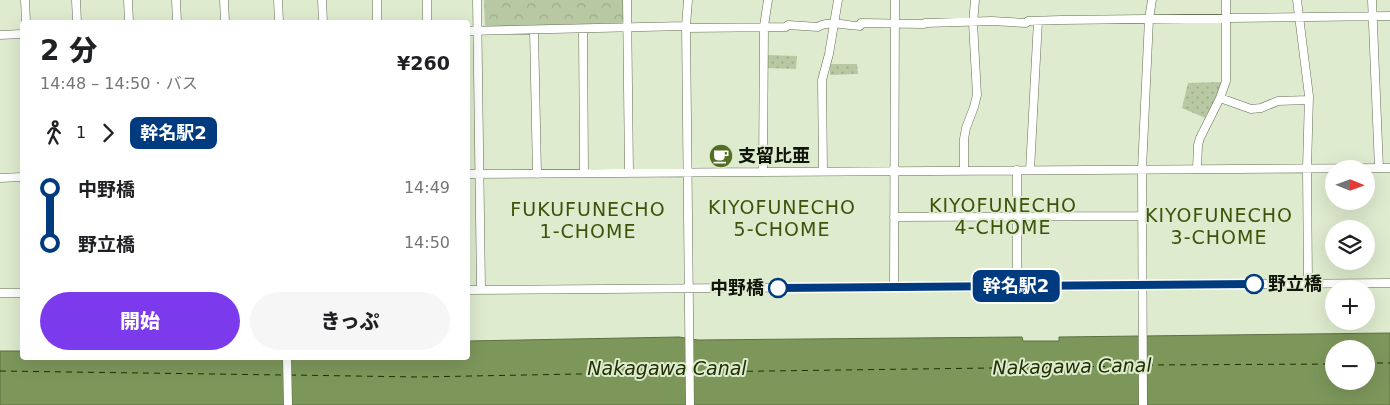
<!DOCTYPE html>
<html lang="ja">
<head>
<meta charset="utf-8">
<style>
  :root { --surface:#fff; --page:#f6f6f6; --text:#202124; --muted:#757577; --accent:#7c3aed }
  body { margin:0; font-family:"DejaVu Sans","Noto Sans JP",sans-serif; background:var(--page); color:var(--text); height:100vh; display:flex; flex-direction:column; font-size:19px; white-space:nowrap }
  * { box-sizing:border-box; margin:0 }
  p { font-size:16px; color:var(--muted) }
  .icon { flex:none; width:28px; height:28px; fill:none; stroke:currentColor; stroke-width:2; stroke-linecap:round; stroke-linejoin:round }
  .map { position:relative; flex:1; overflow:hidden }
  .details { position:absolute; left:20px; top:20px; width:450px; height:340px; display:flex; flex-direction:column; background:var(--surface); border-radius:5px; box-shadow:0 5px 20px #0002 }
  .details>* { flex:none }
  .badge { padding:0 10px; border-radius:8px; font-size:18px; line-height:32px }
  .needle { width:32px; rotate:91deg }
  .buttons { position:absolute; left:1325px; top:160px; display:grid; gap:10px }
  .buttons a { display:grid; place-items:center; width:50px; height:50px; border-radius:50%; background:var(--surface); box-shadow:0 5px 20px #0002; font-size:25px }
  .map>.badge { position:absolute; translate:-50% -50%; box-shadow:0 0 0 2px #fff }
  .legs { display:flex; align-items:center; gap:8px; height:55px; padding:0 20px; font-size:16px }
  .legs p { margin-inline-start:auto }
  .overview { display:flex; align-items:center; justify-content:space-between; height:85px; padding:0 20px }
  h1 { font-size:28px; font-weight:800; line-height:38px }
  .action { display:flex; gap:10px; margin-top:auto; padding:10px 20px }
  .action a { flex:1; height:58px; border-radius:30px; background:var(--accent); color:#fff; font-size:20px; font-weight:800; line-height:58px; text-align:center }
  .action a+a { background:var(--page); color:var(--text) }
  ul { padding:0 20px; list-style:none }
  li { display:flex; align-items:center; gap:18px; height:55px; font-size:19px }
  li i { display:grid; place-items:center; width:8px; height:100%; margin:0 6px; background:currentColor }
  li i::after { content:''; width:12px; height:12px; margin:-6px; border:4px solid; border-radius:50%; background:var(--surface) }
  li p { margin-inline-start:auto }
  li:first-child i { background:linear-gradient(#0000 50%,currentColor 0) }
  li:last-child i { background:linear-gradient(currentColor 50%,#0000 0) }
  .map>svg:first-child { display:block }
  .park { fill:url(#park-crowns) }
  .garden { fill:url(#garden-dots) }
  .water { fill:#7d975b; stroke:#5d7043; fill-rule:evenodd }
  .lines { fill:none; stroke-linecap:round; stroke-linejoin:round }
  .ferry { stroke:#203002; stroke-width:1; stroke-dasharray:6 5; stroke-linecap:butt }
  .minor-casing { stroke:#646f56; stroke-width:9 }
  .minor { stroke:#fff; stroke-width:8 }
  .line-1-casing { stroke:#fff; stroke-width:11 }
  .line-1 { stroke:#003b80; stroke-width:8 }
  .stop-1-dot { fill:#fff; stroke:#003b80; stroke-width:2.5 }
  .labels { text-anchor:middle; stroke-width:4; stroke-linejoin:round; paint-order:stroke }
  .poi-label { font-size:18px; font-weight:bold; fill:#11150b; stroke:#deebce; text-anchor:start }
  .stop-label { font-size:18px; font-weight:bold; fill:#11150b; stroke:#deebce; text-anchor:start }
  .neighbourhood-label { font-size:19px; letter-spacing:1px; fill:#3b540a; stroke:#deebce }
  .water-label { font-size:19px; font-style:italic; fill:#203002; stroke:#deebce }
</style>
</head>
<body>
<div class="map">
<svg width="1390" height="405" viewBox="0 0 1390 405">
  <defs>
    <pattern id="park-crowns" width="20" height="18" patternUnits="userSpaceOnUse" patternTransform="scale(1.25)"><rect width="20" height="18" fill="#b7c8a2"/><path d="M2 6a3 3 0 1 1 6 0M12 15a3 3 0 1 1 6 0" fill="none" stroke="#9cab8a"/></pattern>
    <pattern id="garden-dots" width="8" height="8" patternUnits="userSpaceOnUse" patternTransform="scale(1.25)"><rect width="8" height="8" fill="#b7c8a2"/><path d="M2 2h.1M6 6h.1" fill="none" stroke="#9cab8a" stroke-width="1.8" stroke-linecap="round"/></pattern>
  </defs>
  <rect width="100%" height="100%" fill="#deebce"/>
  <path class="park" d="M484 0H624V20L621 23 487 27 485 25Z"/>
  <path class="garden" d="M768 55 797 56 796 69 768 68Z
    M830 64H857L858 74 830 75Z
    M1222 82 1221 88 1205 118 1182 108 1188 83Z"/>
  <path class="water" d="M1390 333V405H0V351H22V358H468V341L679 337 698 340 1022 337 1023 341H1059V337ZM1334 349H1366V381H1334Z"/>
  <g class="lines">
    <path class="ferry" d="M1366 363H1390
      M1147 365 1334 364
      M0 371 283 375
      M692 372 1141 366
      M290 375 418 377 686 372"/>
    <g class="minor-casing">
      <path id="minor" d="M25 0 26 22
        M76 0 77 22
        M128 0 129 22
        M176 0 177 22
        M224 0 225 22
        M278 0 279 22
        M322 0 323 22
        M377 0V22
        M427 0V22
        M477 0 481 289
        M627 0 629 173
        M688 0 686 26 690 405
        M1297 0 1309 96 1307 168 1308 284
        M1372 0 1379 168
        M686 28 786 27 788 25 818 27C829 20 848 26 860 26L861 23 924 24 925 23 992 21 1026 23 1028 21 1061 20 1390 16
        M583 29 584 173
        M534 30 537 174
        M468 31 686 26
        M0 35 22 34
        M1220 98 1251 109 1261 108 1278 101 1308 100
        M1197 169 1198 145 1200 138 1220 98 1226 81V0
        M964 170V139L966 128 974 107 977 95 973 23 975 0
        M1017 170V286
        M1030 170 1038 21
        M823 171 822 80 829 54 838 0
        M763 172 764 26 768 0
        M468 174 1390 168
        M0 178 22 177
        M894 217 1142 216
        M894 287 895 0
        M468 290 1390 283
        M0 293H22
        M287 358 288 405
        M1143 405 1142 169 1149 19 1152 0"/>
    </g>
    <use href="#minor" class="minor"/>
  </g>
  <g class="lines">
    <g class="line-1-casing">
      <path id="line-1" d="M778 288 1254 284"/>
    </g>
    <use href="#line-1" class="line-1"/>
  </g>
  <defs>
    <g id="cafe-disc" transform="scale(1.25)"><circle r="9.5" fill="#536f23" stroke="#deebce"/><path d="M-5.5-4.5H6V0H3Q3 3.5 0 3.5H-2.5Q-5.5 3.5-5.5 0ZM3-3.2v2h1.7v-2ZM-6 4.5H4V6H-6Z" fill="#fff"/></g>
  </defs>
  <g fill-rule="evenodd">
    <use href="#cafe-disc" x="721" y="156"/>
  </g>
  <g class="stop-1-dot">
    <circle cx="1254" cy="284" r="9"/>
    <circle cx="778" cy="288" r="9"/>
  </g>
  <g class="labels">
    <g class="poi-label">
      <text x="738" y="162">支留比亜</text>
    </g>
    <g class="stop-label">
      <text x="1268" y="290">野立橋</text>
      <text x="764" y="294" text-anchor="end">中野橋</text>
    </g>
    <g class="neighbourhood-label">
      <text x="1003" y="212">KIYOFUNECHO<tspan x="1003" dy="22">4-CHOME</tspan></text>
      <text x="782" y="214">KIYOFUNECHO<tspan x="782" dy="22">5-CHOME</tspan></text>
      <text x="588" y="216">FUKUFUNECHO<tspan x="588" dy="22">1-CHOME</tspan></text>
      <text x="1219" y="222">KIYOFUNECHO<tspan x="1219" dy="22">3-CHOME</tspan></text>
    </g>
    <g class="water-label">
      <text transform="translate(1072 366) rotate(-1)" y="7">Nakagawa Canal</text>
      <text x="667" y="375">Nakagawa Canal</text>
    </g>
  </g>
</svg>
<div class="buttons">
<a><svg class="needle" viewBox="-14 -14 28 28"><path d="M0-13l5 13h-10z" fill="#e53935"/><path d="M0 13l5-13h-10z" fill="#757577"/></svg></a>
<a><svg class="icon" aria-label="layers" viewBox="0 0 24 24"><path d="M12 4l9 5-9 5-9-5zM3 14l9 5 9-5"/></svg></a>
<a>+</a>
<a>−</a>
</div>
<b class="badge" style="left:1016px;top:286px;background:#003b80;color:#fff">幹名駅2</b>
<section class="details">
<div class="overview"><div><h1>2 分</h1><p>14:48 – 14:50 · バス</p></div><b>¥260</b></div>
<div class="legs"><svg class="icon" aria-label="walk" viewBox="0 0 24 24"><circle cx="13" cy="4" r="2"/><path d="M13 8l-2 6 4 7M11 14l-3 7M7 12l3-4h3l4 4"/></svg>1<svg class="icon" aria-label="forward" viewBox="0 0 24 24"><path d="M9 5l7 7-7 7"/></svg><b class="badge" style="background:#003b80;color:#fff">幹名駅2</b></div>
<ul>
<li><i style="color:#003b80"></i><b>中野橋</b><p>14:49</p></li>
<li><i style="color:#003b80"></i><b>野立橋</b><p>14:50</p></li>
</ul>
<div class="action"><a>開始</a><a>きっぷ</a></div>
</section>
</div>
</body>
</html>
